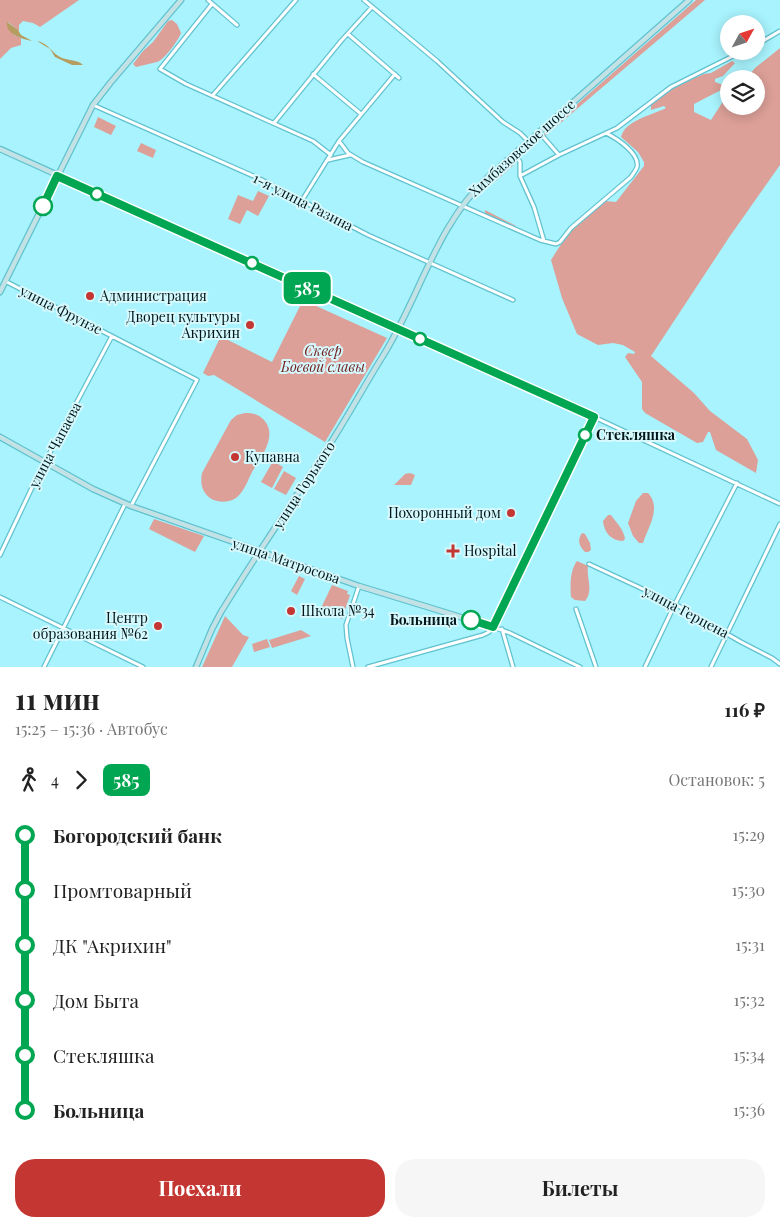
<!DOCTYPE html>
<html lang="ru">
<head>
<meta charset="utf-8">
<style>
  :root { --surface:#fff; --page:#f6f6f6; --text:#222; --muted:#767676; --accent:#c43632 }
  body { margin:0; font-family:"Playfair Display",serif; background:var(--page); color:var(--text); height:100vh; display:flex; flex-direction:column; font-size:19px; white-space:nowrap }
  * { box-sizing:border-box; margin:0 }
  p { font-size:16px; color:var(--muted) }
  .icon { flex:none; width:28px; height:28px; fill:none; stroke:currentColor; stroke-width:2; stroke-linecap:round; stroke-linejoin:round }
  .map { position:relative; height:667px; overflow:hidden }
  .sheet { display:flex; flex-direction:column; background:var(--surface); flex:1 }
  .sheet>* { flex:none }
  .badge { padding:0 10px; border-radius:8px; font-size:18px; line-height:32px }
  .needle { width:32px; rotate:50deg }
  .controls { position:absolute; left:720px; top:15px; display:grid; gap:10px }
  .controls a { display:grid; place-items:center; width:45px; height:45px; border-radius:50%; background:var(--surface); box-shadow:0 2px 12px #0003; font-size:25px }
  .map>.badge { position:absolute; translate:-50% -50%; box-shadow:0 0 0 2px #fff }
  .legs { display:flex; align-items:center; gap:8px; height:55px; padding:0 15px; font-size:16px }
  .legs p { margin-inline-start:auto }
  .overview { display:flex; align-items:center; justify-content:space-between; height:85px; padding:0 15px }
  h1 { font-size:28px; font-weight:700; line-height:38px }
  .action { display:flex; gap:10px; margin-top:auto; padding:10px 15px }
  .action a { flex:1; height:58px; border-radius:20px; background:var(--accent); color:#fff; font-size:20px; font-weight:700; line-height:58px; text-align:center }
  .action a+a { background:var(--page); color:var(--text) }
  ul { padding:0 15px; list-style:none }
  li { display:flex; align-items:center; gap:18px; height:55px; font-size:19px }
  li i { display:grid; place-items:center; width:8px; height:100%; margin:0 6px; background:currentColor }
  li i::after { content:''; width:12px; height:12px; margin:-6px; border:4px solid; border-radius:50%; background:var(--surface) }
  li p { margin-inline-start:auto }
  li:first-child i { background:linear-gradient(#0000 50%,currentColor 0) }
  li:last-child i { background:linear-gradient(currentColor 50%,#0000 0) }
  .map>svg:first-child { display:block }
  .green { fill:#dca098 }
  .water { fill:#b69c5f }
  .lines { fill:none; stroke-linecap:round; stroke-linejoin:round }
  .street-casing { stroke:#60c2cf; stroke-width:5.5 }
  .secondary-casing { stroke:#60c2cf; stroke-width:7 }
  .street { stroke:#fff; stroke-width:3 }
  .secondary { stroke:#c2e2e6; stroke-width:4.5 }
  .line-1-casing { stroke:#fff; stroke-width:11 }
  .line-1 { stroke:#00a651; stroke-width:8 }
  .stop-1-dot { fill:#fff; stroke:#00a651; stroke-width:2.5 }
  .poi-dot { fill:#c43632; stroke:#d6f9fe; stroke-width:2 }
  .labels { text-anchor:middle; stroke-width:4; stroke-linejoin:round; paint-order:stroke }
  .street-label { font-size:14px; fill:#021619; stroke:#d6f9fe }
  .poi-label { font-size:14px; fill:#021619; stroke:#d6f9fe; text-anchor:start }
  .park-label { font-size:14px; font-style:italic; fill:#73211e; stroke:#d6f9fe }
  .stop-label { font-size:14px; font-weight:bold; fill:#021619; stroke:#d6f9fe; text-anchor:start }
</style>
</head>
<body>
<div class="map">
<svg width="780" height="667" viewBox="0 0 780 667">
  <rect width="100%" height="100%" fill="#a8f3fd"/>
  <path class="green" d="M0 0H79L40 27 33 23 23 21 19 25V31L8 22 14 35 21 38V45L11 48 0 59Z
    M696 0H705L544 137 543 134Z
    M172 20 177 24 181 33C178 41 164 60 157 62 150 64 143 65 136 67L133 64 143 51 153 42 168 21Z
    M780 48V165L730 236 651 356 694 393 710 411 747 439 758 460 756 473 716 450 710 432H708L703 442 697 443 645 413 642 409V382L625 357 628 353 634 354 635 352 623 345 613 343 598 345 577 334 562 298 551 260 570 230 605 201 616 202 644 166V162L638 152 621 137C625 120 653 115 666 108L664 106 651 110V104L675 86 704 74 711 73 732 61 735 63 723 76 715 79V82L723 85V89L694 104V112L711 120 722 103 729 97V106H756V79H746L755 68Z
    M98 117 116 126 111 135 94 127Z
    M141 143 156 150 153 158 137 151Z
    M515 160 517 162 490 186 488 184 489 182Z
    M258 191 269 196 258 216 247 210 240 224 228 219 238 195 253 201Z
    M485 210 516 226 515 227 487 215 485 213Z
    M303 300 387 338 325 442 214 375 208 376 203 373 219 340 224 338 272 362Z
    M245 413C252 413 258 414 263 419 279 435 261 457 252 472 248 480 244 492 236 498 228 503 218 503 210 498 202 492 200 483 202 473L231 420 237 415Z
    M273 461 283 467 272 488 261 482Z
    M284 471 296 478 286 495 274 489Z
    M410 473 415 475 411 485H394L405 474Z
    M643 493H648C662 508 648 527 643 543H639L633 536 628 523 636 501Z
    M608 515H611C616 522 624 530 625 539L623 541C611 541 604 532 603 521Z
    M154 519 204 536 195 552 149 529Z
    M582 533 585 534 590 543 591 550 588 552H585C579 546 577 540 582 533Z
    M577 561 588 566C586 578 594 591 585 601L575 600 571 597C570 586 570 570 577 561Z
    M299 576 305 579 297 595 291 591Z
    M332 585 348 591 347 594 350 595 342 619 323 609 322 606Z
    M225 616 243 635 249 637 232 667H202Z
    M301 630 311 636 272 648 269 640Z
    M267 639 270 647 254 652 252 644Z"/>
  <path class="water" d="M7 22 18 30 21 35 32 41C22 39 5 34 7 22Z
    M37 41C48 43 51 52 60 57 67 61 77 59 83 65H72L55 57 50 49Z"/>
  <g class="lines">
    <g class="street-casing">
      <path id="street" d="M208 0 237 25
        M364 0 437 61 503 122 520 133 528 141
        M212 4 160 69 186 84 313 141 331 155
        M348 34 399 78
        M756 45 780 31
        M313 74 361 114
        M213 95 296 0
        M93 105 260 179 368 235 513 300
        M274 123 341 41 372 7
        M539 132 559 155
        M339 141 348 153 363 162 540 240 556 244 560 242 571 228 631 177C633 174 636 170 637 167 640 153 616 138 606 133
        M515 153 520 162V176L534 207 544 241
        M328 160 350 155
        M520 176 559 155 617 128 671 87 743 51
        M301 202 339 141 395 74
        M5 281 197 380 131 506
        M594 417 780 504
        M0 555 38 475 112 336
        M589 564 675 604 741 642 772 658 780 664
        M0 597 143 667
        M576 609 596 667
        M502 629 513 667
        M44 667 125 504
        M353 667 347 638 346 625 359 586
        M368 667 483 635 489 632 493 627 510 633 580 667
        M645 667 675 604 737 483
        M711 667 780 524"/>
    </g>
    <g class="secondary-casing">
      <path id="secondary" d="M0 149 594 417 493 627 359 586 131 506 93 489 0 437
        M0 292 93 105 111 82 181 0
        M196 667 212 629 221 612C255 556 293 502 328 447 347 418 363 388 381 359 419 300 435 226 488 177L689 0"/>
    </g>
    <use href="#street" class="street"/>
    <use href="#secondary" class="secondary"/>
  </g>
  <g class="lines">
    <g class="line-1-casing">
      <path id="line-1" d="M43 206 57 176 594 417 493 627 471 620"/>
    </g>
    <use href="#line-1" class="line-1"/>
  </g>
  <g class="stop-1-dot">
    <circle cx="97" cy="194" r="6"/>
    <circle cx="43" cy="206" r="9"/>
    <circle cx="252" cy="263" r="6"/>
    <circle cx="420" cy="339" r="6"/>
    <circle cx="585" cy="435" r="6"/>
    <circle cx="471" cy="620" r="9"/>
  </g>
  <g class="poi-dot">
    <circle cx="90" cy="296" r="5"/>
    <circle cx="250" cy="325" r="5"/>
    <circle cx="235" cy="457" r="5"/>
    <circle cx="511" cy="513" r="5"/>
    <path d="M450.5 543.5h5v5h5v5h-5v5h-5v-5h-5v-5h5z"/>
    <circle cx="291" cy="611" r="5"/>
    <circle cx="158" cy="626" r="5"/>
  </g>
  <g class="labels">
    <g class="street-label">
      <text transform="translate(522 148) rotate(-42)" y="5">Химбазовское шоссе</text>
      <text transform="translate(303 202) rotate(27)" y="5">1-я улица Разина</text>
      <text transform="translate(61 310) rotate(27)" y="5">улица Фрунзе</text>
      <text transform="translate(55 445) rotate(-62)" y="5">улица Чапаева</text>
      <text transform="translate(304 485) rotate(-57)" y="5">улица Горького</text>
      <text transform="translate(286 561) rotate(19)" y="5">улица Матросова</text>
      <text transform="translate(686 612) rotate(28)" y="5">улица Герцена</text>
    </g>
    <g class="poi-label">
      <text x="100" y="301">Администрация</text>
      <text x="240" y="322" text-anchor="end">Дворец культуры<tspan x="240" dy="16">Акрихин</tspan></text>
      <text x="245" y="462">Купавна</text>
      <text x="501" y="518" text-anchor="end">Похоронный дом</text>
      <text x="464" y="556">Hospital</text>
      <text x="301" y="616">Школа №34</text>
      <text x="148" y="623" text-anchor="end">Центр<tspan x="148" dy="16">образования №62</tspan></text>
    </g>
    <g class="park-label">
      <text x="323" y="356">Сквер<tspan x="323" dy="16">Боевой славы</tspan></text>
    </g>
    <g class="stop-label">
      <text x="596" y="440">Стекляшка</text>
      <text x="457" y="625" text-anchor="end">Больница</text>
    </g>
  </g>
</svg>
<div class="controls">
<a><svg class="needle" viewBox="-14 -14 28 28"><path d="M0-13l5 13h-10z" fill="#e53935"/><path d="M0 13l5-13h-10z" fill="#767676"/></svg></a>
<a><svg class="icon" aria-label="layers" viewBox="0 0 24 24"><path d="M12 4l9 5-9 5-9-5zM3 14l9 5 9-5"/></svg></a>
</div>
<b class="badge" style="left:307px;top:288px;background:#00a651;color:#fff">585</b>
</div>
<section class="sheet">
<div class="overview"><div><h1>11 мин</h1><p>15:25 – 15:36 · Автобус</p></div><b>116 ₽</b></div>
<div class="legs"><svg class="icon" aria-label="walk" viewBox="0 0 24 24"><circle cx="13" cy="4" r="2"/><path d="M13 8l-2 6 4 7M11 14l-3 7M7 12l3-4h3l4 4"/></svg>4<svg class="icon" aria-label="forward" viewBox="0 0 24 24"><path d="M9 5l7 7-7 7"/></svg><b class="badge" style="background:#00a651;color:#fff">585</b><p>Остановок: 5</p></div>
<ul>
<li><i style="color:#00a651"></i><b>Богородский банк</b><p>15:29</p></li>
<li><i style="color:#00a651"></i><span>Промтоварный</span><p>15:30</p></li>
<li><i style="color:#00a651"></i><span>ДК &quot;Акрихин&quot;</span><p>15:31</p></li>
<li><i style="color:#00a651"></i><span>Дом Быта</span><p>15:32</p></li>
<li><i style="color:#00a651"></i><span>Стекляшка</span><p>15:34</p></li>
<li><i style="color:#00a651"></i><b>Больница</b><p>15:36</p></li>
</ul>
<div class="action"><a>Поехали</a><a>Билеты</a></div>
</section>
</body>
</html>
